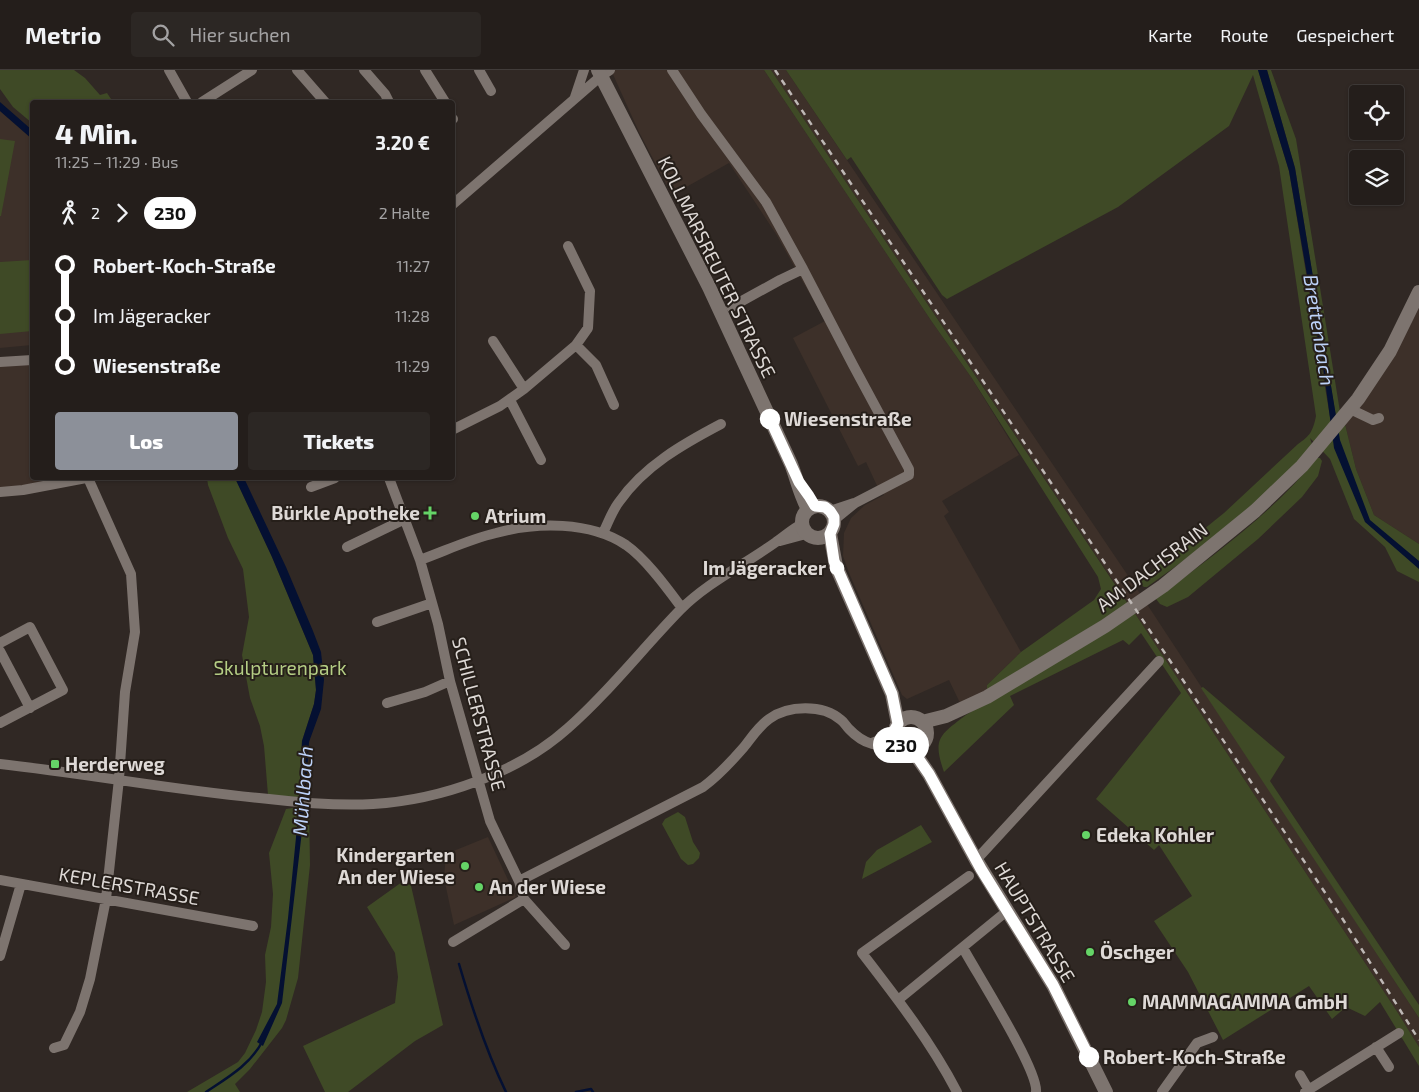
<!DOCTYPE html>
<html lang="de">
<head>
<meta charset="utf-8">
<style>
  :root { --surface:#241e1b; --page:#2c2724; --text:#f1f3f6; --muted:#a3a2a3; --line:#413c3a; --accent:#8c9099 }
  body { margin:0; font-family:"Exo 2",sans-serif; background:var(--page); color:var(--text); height:100vh; display:flex; flex-direction:column; font-size:19px; white-space:nowrap }
  * { box-sizing:border-box; margin:0 }
  p { font-size:16px; color:var(--muted) }
  .icon { flex:none; width:28px; height:28px; fill:none; stroke:currentColor; stroke-width:2; stroke-linecap:round; stroke-linejoin:round }
  .map { position:relative; flex:1; overflow:hidden }
  .sheet { position:absolute; left:30px; top:30px; width:425px; height:380px; display:flex; flex-direction:column; background:var(--surface); border-radius:5px; box-shadow:0 1px 4px #0004,0 0 0 1px var(--line) }
  .sheet>* { flex:none }
  .badge { padding:0 10px; border-radius:16px; font-size:18px; line-height:32px }
  .controls { position:absolute; left:1349px; top:15px; display:grid; gap:10px }
  .controls a { display:grid; place-items:center; width:55px; height:55px; border-radius:5px; background:var(--surface); box-shadow:0 1px 4px #0004,0 0 0 1px var(--line); font-size:25px }
  .map>.badge { position:absolute; translate:-50% -50%; box-shadow:0 0 0 2px #fff }
  .legs { display:flex; align-items:center; gap:8px; height:55px; padding:0 25px; font-size:16px }
  .legs p { margin-inline-start:auto }
  .headline { display:flex; align-items:center; justify-content:space-between; height:85px; padding:0 25px }
  h1 { font-size:28px; font-weight:800; line-height:38px }
  .button { display:flex; gap:10px; margin-top:auto; padding:10px 25px }
  .button a { flex:1; height:58px; border-radius:5px; background:var(--accent); color:#fff; font-size:20px; font-weight:800; line-height:58px; text-align:center }
  .button a+a { background:var(--page); color:var(--text) }
  ul { padding:0 25px; list-style:none }
  li { display:flex; align-items:center; gap:18px; height:50px; font-size:19px }
  li i { display:grid; place-items:center; width:8px; height:100%; margin:0 6px; background:currentColor }
  li i::after { content:''; width:12px; height:12px; margin:-6px; border:4px solid; border-radius:50%; background:var(--surface) }
  li p { margin-inline-start:auto }
  li:first-child i { background:linear-gradient(#0000 50%,currentColor 0) }
  li:last-child i { background:linear-gradient(currentColor 50%,#0000 0) }
  header { display:flex; align-items:center; gap:30px; box-sizing:border-box; height:70px; padding:0 25px; background:var(--surface); border-bottom:1px solid var(--line) }
  header strong { font-size:24px }
  nav { display:flex; gap:28px; margin-inline-start:auto; font-size:18px }
  .search { width:350px; height:45px; background:var(--page); display:flex; align-items:center; gap:12px; box-sizing:border-box; padding:0 18px; border-radius:5px; color:var(--muted); font-size:19px }
  .map>svg:first-child { display:block }
  .built { fill:#3d3029 }
  .green { fill:#3f4a26 }
  .water { fill:#041032 }
  .lines { fill:none; stroke-linecap:round; stroke-linejoin:round }
  .stream { stroke:#041032; stroke-width:2.5 }
  .street { stroke:#7d746f; stroke-width:10 }
  .secondary { stroke:#7d746f; stroke-width:14 }
  .rail { stroke:#beb8b5; stroke-width:2.5; stroke-dasharray:6 6; stroke-linecap:butt }
  .line-1-casing { stroke:#fff; stroke-width:11 }
  .line-1 { stroke:#fff; stroke-width:8 }
  .stop-1-dot { fill:#fff; stroke:#fff; stroke-width:2.5 }
  .poi-dot { fill:#65d467; stroke:#261f1a; stroke-width:2 }
  .labels { text-anchor:middle; stroke-width:4; stroke-linejoin:round; paint-order:stroke }
  .street-label { font-size:19px; fill:#ded9d6; stroke:#261f1a }
  .stop-label { font-size:19px; font-weight:bold; fill:#ded9d6; stroke:#261f1a; text-anchor:start }
  .poi-label { font-size:19px; font-weight:bold; fill:#ded9d6; stroke:#261f1a; text-anchor:start }
  .park-label { font-size:19px; fill:#b5ce85; stroke:#261f1a }
  .water-label { font-size:20px; font-style:italic; fill:#bdd2f9; stroke:#261f1a }
</style>
</head>
<body>
<header>
<strong>Metrio</strong>
<div class="search"><svg class="icon" aria-label="search" viewBox="0 0 24 24"><circle cx="10" cy="10" r="6"/><path d="M15 15l6 6"/></svg>Hier suchen</div>
<nav><a>Karte</a><a>Route</a><a>Gespeichert</a></nav>
</header>
<div class="map">
<svg width="1419" height="1022" viewBox="0 0 1419 1022">
  <rect width="100%" height="100%" fill="#302824"/>
  <path class="built" d="M611 0H764L932 252 971 307 1019 385 942 431 949 442 944 446 1021 582 987 615V621L961 635 949 610 907 629 902 625 849 503 843 486 844 463 851 448 865 435 884 425 879 420 866 392 858 396 793 268 825 251 776 164 729 93 672 125 639 62Z
    M771 0H786L1135 516 1419 948V977L1398 943 1134 542Z
    M0 41 32 69V275L0 278Z
    M1419 227V474L1374 445 1356 399 1344 350Z
    M32 290V408H65L22 416 0 419V292Z
    M488 767 516 827 454 855 444 808 446 784Z"/>
  <path class="green" d="M0 0H74L85 8 100 25 107 23 113 32H32V53L13 37 0 19Z
    M764 0H771L1128 534 987 621V615L1021 582 1094 530 1101 519 1098 507 971 307 932 252Z
    M786 0H1258L1289 101 1332 359 1337 353 1295 98 1267 0H1271L1296 69 1341 348 1344 350 1356 399 1374 445 1419 474V512L1397 501 1385 477 1354 449 1330 389 1310 368 1312 374 1310 381 1222 463 1147 517H1144L1138 512 1224 443 1298 374C1310 366 1313 361 1316 346L1279 96 1253 5 1229 56 1118 137 947 229 942 225 851 87 847 90Z
    M0 69 15 71 1 146H0Z
    M32 190V261L0 264V192Z
    M1317 388H1320L1322 391 1318 406 1302 427 1258 469 1188 527 1167 537 1160 534 1156 529C1212 486 1272 444 1317 388Z
    M207 408H235L272 487 313 585 316 620 314 634 302 671 299 726 296 727 268 725 264 676 260 656 250 628 242 585 249 547 243 499 228 468 208 415Z
    M1134 542 1398 943 1419 977V996L1380 932 1365 946 1346 937 1332 949 1309 916 1223 970 1188 902 1154 851 1192 826 1159 775 1154 780 1096 729 1181 623 1141 563 1129 575 1123 570 1010 626 1014 635 944 702C932 668 940 665 966 645Z
    M1203 617 1285 687 1270 711 1419 935V948L1201 618Z
    M299 737 309 738 310 795 298 908 286 950 282 958 250 999 235 1014 240 1022H187L238 992 245 983 256 960 262 942 266 912 265 885 271 857 273 824 269 783 286 739Z
    M678 742 685 747 693 772 700 783 699 788 693 794 688 795 681 789 662 754 665 749Z
    M921 755 932 772 862 809 866 792 877 780Z
    M409 807 443 955 415 971 348 1022H325L303 976 395 933 398 907 395 883 367 837Z"/>
  <path class="water" d="M1258 0H1267L1295 98 1340 370 1370 450 1419 491V499L1365 452 1334 378 1324 303 1289 101Z
    M0 32 32 60V69L0 41Z
    M235 408H244L286 497 313 561 321 582 324 610 321 639 309 672 305 735 282 933 263 976 257 972 277 934 288 848 299 737 302 671 314 634 316 620 313 585 272 487Z"/>
  <g class="lines">
    <path class="stream" d="M459 894C472 938 486 981 506 1022
      M206 1022C227 1008 250 995 262 972
      M576 1022 591 1019 593 1022"/>
    <path class="street" d="M169 0 187 32
      M297 0 325 32
      M364 0 385 24 389 32
      M425 0 445 32
      M479 0 491 21
      M672 0 701 44 766 132 803 199 853 295 909 399V405L855 433 834 450
      M575 27 584 0
      M202 32 252 0
      M452 48 453 49
      M452 135 601 6 610 0
      M731 237 780 210 803 199
      M493 271 524 319
      M576 275 596 295 614 335
      M0 292 32 290
      M510 330 541 390
      M1350 339 1373 350 1379 348
      M452 360 500 336 524 319 576 275 588 258 590 221 568 176
      M389 408 420 490 438 554 450 611 490 751 519 811 524 829 565 875
      M311 417 335 408
      M0 422 23 420 86 408
      M830 441 854 433
      M603 463C608 453 612 441 619 432 644 396 683 374 721 354
      M780 471 806 464
      M347 477 405 449
      M420 490C445 481 470 469 496 463 536 452 590 451 626 475 646 489 667 518 682 538
      M377 552 432 533
      M0 573 30 557 63 620 0 653
      M0 581 30 638
      M387 633 425 622 450 611
      M872 673 895 664
      M0 694C90 704 179 721 269 729 303 733 339 736 373 734 440 730 518 703 568 658 609 622 642 579 680 540 708 512 744 495 776 472 785 466 792 459 802 454
      M976 790 1159 591
      M0 810 253 856
      M519 811 703 717C718 706 731 692 744 677 752 667 758 657 769 649 788 635 823 634 841 650 844 652 846 656 849 659 864 675 879 678 900 674
      M453 872 524 829
      M963 878C976 902 1039 1001 1036 1022
      M0 886 21 814
      M898 930 1007 841
      M1376 977 1389 997
      M54 978 64 975 80 942 90 909 106 829 119 709 125 622 135 562 131 504 88 408
      M1300 1005 1310 1022
      M957 1022C931 972 896 927 862 883L969 806
      M1162 1022 1197 973 1213 967
      M1305 1022 1399 963"/>
    <path class="secondary" d="M598 0 709 217 791 394C797 409 800 425 808 439
      M802 452a16 16 0 1 1 32 0a16 16 0 1 1-32 0Z
      M830 464 836 496 892 624 898 654
      M895 663a16 16 0 1 1 32 0a16 16 0 1 1-32 0Z
      M922 652 946 646 987 627 1105 556 1163 516 1255 441 1302 396 1358 329 1390 281 1419 222
      M911 678 929 704 976 790 1053 915 1106 1022"/>
    <path class="rail" d="M775 0 1342 848 1419 970"/>
  </g>
  <g class="lines">
    <g class="line-1-casing">
      <path id="line-1" d="M770 349 799 412 809 426 815 436 825 437 830 441 834 447V454L830 464 834 491 892 624 898 654 895 659 896 668 903 676 911 678 929 704 981 799 1053 915 1089 987"/>
    </g>
    <use href="#line-1" class="line-1"/>
  </g>
  <g class="stop-1-dot">
    <circle cx="770" cy="349" r="9"/>
    <circle cx="837" cy="498" r="6"/>
    <circle cx="1089" cy="987" r="9"/>
  </g>
  <g class="poi-dot">
    <path d="M427.5 435.5h5v5h5v5h-5v5h-5v-5h-5v-5h5z"/>
    <circle cx="475" cy="446" r="5"/>
    <rect x="50" y="689" width="10" height="10" rx="2.5"/>
    <circle cx="1086" cy="765" r="5"/>
    <circle cx="465" cy="796" r="5"/>
    <circle cx="479" cy="817" r="5"/>
    <circle cx="1090" cy="882" r="5"/>
    <circle cx="1132" cy="932" r="5"/>
  </g>
  <g class="labels">
    <g class="street-label">
      <text transform="translate(717 197) rotate(64)" y="7">KOLLMARSREUTER STRASSE</text>
      <text transform="translate(1152 497) rotate(-37)" y="7">AM DACHSRAIN</text>
      <text transform="translate(479 644) rotate(75)" y="7">SCHILLERSTRASSE</text>
      <text transform="translate(129 816) rotate(10)" y="7">KEPLERSTRASSE</text>
      <text transform="translate(1035 852) rotate(59)" y="7">HAUPTSTRASSE</text>
    </g>
    <g class="stop-label">
      <text x="784" y="356">Wiesenstraße</text>
      <text x="826" y="505" text-anchor="end">Im Jägeracker</text>
      <text x="1103" y="994">Robert-Koch-Straße</text>
    </g>
    <g class="poi-label">
      <text x="420" y="450" text-anchor="end">Bürkle Apotheke</text>
      <text x="485" y="453">Atrium</text>
      <text x="65" y="701">Herderweg</text>
      <text x="1096" y="772">Edeka Kohler</text>
      <text x="455" y="792" text-anchor="end">Kindergarten<tspan x="455" dy="22">An der Wiese</tspan></text>
      <text x="489" y="824">An der Wiese</text>
      <text x="1100" y="889">Öschger</text>
      <text x="1142" y="939">MAMMAGAMMA GmbH</text>
    </g>
    <g class="park-label">
      <text x="280" y="605">Skulpturenpark</text>
    </g>
    <g class="water-label">
      <text transform="translate(1319 260) rotate(81)" y="7">Brettenbach</text>
      <text transform="translate(303 721) rotate(-86)" y="7">Mühlbach</text>
    </g>
  </g>
</svg>
<div class="controls">
<a><svg class="icon" aria-label="locate" viewBox="0 0 24 24"><circle cx="12" cy="12" r="6"/><path d="M12 2v4M12 18v4M2 12h4M18 12h4"/></svg></a>
<a><svg class="icon" aria-label="layers" viewBox="0 0 24 24"><path d="M12 4l9 5-9 5-9-5zM3 14l9 5 9-5"/></svg></a>
</div>
<b class="badge" style="left:901px;top:675px;background:#fff;color:#111">230</b>
<section class="sheet">
<div class="headline"><div><h1>4 Min.</h1><p>11:25 – 11:29 · Bus</p></div><b>3.20 €</b></div>
<div class="legs"><svg class="icon" aria-label="walk" viewBox="0 0 24 24"><circle cx="13" cy="4" r="2"/><path d="M13 8l-2 6 4 7M11 14l-3 7M7 12l3-4h3l4 4"/></svg>2<svg class="icon" aria-label="forward" viewBox="0 0 24 24"><path d="M9 5l7 7-7 7"/></svg><b class="badge" style="background:#fff;color:#111">230</b><p>2 Halte</p></div>
<ul>
<li><i style="color:#fff"></i><b>Robert-Koch-Straße</b><p>11:27</p></li>
<li><i style="color:#fff"></i><span>Im Jägeracker</span><p>11:28</p></li>
<li><i style="color:#fff"></i><b>Wiesenstraße</b><p>11:29</p></li>
</ul>
<div class="button"><a>Los</a><a>Tickets</a></div>
</section>
</div>
</body>
</html>
